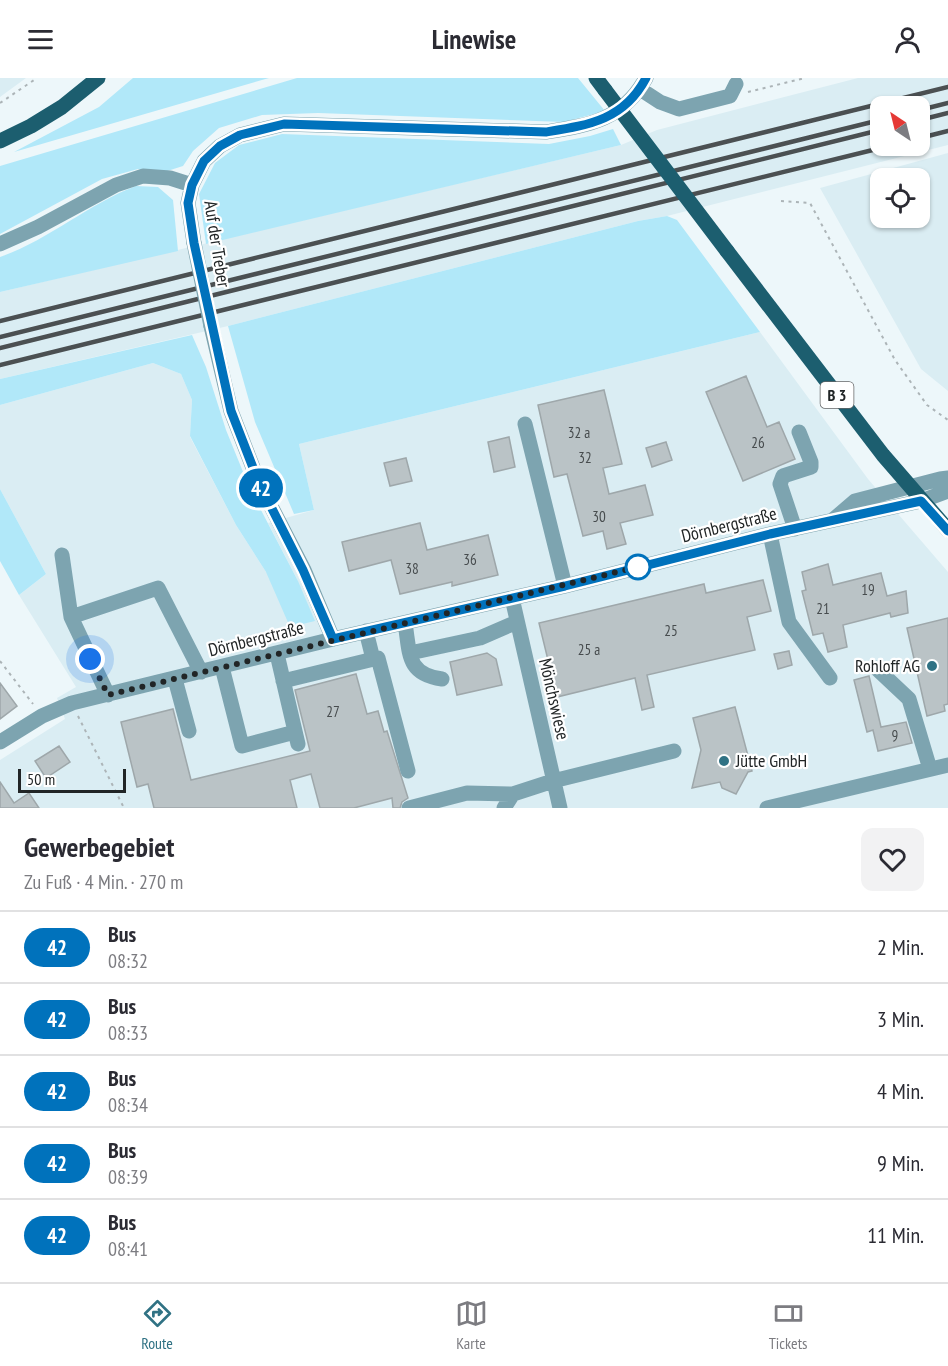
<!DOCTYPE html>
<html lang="de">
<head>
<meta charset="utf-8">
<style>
  :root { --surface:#fff; --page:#f2f2f3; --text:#2b2b33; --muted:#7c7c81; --line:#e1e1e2; --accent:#307284 }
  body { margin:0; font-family:"PT Sans Narrow",sans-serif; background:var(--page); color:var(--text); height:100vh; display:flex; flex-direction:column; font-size:22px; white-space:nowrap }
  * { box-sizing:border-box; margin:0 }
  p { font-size:20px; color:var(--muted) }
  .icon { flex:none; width:33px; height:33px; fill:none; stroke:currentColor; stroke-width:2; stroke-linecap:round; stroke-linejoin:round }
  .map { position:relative; height:730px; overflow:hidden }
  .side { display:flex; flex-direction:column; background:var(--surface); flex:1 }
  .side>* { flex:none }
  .badge { padding:0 12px; border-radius:20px; font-size:21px; line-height:39px }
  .needle { width:39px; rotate:325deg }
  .tools { position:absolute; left:870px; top:18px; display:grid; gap:12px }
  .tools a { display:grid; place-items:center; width:60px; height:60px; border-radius:12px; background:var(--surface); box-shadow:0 2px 4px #0004; font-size:30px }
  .scale { position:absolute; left:18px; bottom:15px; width:108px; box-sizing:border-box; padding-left:6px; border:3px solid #212526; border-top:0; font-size:16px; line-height:21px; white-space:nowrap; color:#212526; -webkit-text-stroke:4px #fff; paint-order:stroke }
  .you { position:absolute; width:30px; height:30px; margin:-15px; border:4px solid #fff; border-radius:50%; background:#1a73e8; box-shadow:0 0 0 9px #1a73e833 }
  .map>.badge { position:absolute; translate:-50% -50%; box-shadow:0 0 0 3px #fff }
  .round { display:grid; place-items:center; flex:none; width:63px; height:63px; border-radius:12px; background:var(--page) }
  .headline { display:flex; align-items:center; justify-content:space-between; height:102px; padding:0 24px }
  h1 { font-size:28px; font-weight:800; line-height:45px }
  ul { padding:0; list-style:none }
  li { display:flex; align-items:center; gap:18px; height:72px; padding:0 24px; border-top:2px solid var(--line) }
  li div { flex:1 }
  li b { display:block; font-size:22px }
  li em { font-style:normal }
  li .badge { min-width:66px; font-weight:700; text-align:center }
  header { display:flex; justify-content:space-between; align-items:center; height:78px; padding:0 24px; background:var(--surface); font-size:27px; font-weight:800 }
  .tab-bar { display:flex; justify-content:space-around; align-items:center; height:84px; border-top:2px solid var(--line); background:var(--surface); font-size:16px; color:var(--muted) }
  .tab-bar a { display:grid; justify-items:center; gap:3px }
  .tab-bar .selected { color:var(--accent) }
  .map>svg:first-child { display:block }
  .built { fill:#daedf3; fill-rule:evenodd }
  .green { fill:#b1e8f9 }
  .building { fill:#bac3c6; stroke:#9ea7aa; stroke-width:1.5 }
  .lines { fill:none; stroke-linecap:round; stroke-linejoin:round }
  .path { stroke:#acb4b7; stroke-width:2; stroke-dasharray:3 4.5; stroke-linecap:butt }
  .minor { stroke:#7da4b0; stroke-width:15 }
  .major { stroke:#1c5e6f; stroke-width:15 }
  .rail { stroke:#4b5052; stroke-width:4.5 }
  .minor-bridge { stroke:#7da4b0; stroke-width:15 }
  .major-bridge { stroke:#1c5e6f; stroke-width:15 }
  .line-casing { stroke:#fff; stroke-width:14 }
  .line { stroke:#0072bc; stroke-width:9 }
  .walk { stroke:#212526; stroke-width:6; stroke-dasharray:0 10.8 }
  .stop-dot { fill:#fff; stroke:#0072bc; stroke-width:3 }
  .poi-dot { fill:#307284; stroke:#fff; stroke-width:2 }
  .labels { text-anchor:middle; stroke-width:4.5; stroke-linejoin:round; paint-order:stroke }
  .number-label { font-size:15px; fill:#474c4e }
  .shield { fill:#fff; stroke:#646667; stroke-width:1.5 }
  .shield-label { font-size:16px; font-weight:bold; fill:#212526 }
  .street-label { font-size:18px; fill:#212526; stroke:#fff }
  .poi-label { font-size:18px; fill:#212526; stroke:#fff; text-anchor:end }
</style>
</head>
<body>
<header><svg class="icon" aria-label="menu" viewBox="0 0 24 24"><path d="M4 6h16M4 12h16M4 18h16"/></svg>Linewise<svg class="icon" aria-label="person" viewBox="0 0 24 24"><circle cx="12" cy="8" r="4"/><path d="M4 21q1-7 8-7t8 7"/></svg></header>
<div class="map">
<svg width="948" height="730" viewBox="0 0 948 730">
  <rect width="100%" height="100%" fill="#edf7fa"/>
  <path class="built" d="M0 0H26L0 19Z
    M858 0H948V67L667 138 638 143 228 248 0 301V214L621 67 657 52ZM880 28H920V68H880Z
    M948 75V313L921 291 820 110ZM880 100H920V140H880Z
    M760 254 868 401 948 494V730H0V682L65 641 57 620 76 609 19 517 46 496 0 411V327L153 285 181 296 192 322 190 359 236 447 266 494 298 503 268 445 314 432 299 366Z"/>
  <path class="green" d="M133 0H269L14 74 99 29Z
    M297 0H578L605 33 564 44 318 35 262 37 219 50 193 73 183 88 161 95 138 91 102 101 0 156V88Z
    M613 51 621 67 206 166 199 116 215 85 239 67 282 56 549 66 590 58Z
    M136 108 158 109 173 122 178 173 0 214V179C49 162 88 126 136 108Z
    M667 138 677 142 760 254 299 366 314 432 294 436 255 344 228 248 638 143Z
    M192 257 206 289 226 352 250 411 298 503 315 543 290 549 266 494 236 447 190 358 192 322 181 296 153 285 0 327V301Z
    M0 411 46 496 19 517 0 483Z"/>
  <path class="building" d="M746 298 767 349 779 344 795 381 743 403 706 314Z
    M604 312 622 386 603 390 609 416 645 407 653 437 620 445 626 466 607 471 603 453 583 458 567 396 554 399 538 327Z
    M509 359 515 389 494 394 488 364Z
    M666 364 672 382 652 389 646 370Z
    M406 380 412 403 390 408 384 385Z
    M420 445 427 472 488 457 498 497 452 508V504L400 516 391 482 349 493 342 464Z
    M828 486 833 507 881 495 887 518 906 513 908 535 891 539 890 535 843 547 847 569 828 574 823 555 813 557 802 513 806 512 802 494Z
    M763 502 771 533 747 539 755 572 647 597 654 629 642 632 635 600 557 619 539 545 704 506 706 515Z
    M948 540V626L944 627 945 633 927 638 907 550Z
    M789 573 792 587 778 591 774 576Z
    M487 575 496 581 502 607 457 617 450 584Z
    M356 596 367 636 378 633 384 654 387 653 408 720 402 724 400 730H393L392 720 354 730H320L311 696 290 702 297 730H154L148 706 137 709 121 644 173 631 191 702 310 673 295 612Z
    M869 598 881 649 906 644 912 665 878 673 873 652 867 654 854 602Z
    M0 605 17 628 0 641Z
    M735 629 752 693 748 694 736 716 722 710 720 704 692 710 701 672 693 640Z
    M59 668 70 684 46 700 35 683Z
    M0 704 14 725 29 715 39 730H0Z"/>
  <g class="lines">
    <path class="path" d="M748 14 805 0
      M0 25 37 0
      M781 123 810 125 895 282 927 327 948 342
      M0 583 33 626
      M78 638 124 730"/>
    <path class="minor" d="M640 11 660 24 679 31 730 18 736 6
      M194 165 188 125 192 107 204 83 220 68 240 57 284 46 546 54C590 47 623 42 646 0
      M0 166 38 149 116 107 143 98 170 100 192 107
      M211 248 231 333 259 405 304 492 333 561
      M525 346 565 508
      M834 441 855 423 940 401 948 400
      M795 451 780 406 783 398 811 389V384L799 354
      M770 456 789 544 830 600
      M62 477 71 539 108 617
      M512 520 560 730
      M71 539 158 510 201 594
      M405 545C410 575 406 596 442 601
      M366 553 373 581
      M410 575 480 560 517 544
      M277 576 298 666
      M222 589 242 668 295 654
      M876 590 909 621 930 691
      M175 601 189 653
      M283 603 378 580 408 693
      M0 664 42 638 72 625 333 561 565 508 770 456 921 423 948 413
      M409 730 467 715 513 716
      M504 730 513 716 553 703 674 673
      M767 730 948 687"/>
    <path class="major" d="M596 0 605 12
      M0 63 31 48 62 29 98 0
      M727 173 883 377 948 452"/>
    <path class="rail" d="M920 32 948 25
      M920 42 948 35
      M920 60 948 53
      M0 243 948 9
      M0 259 880 42
      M0 270 880 52
      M0 287 889 68"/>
    <path class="minor-bridge" d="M194 165 211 248"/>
    <path class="major-bridge" d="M605 12 727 173"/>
  </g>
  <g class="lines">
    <g class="line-casing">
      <path id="line" d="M646 0C624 42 589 47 546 54L284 46 240 57 220 68 204 83 192 107 188 125 194 165 231 333 259 405 303 492 333 561 565 508 770 456 921 423 948 453"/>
    </g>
    <use href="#line" class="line"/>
    <path class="walk" d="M90 581 108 617 638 489"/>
  </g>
  <circle class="stop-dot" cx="638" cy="489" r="12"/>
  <g class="poi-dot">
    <circle cx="932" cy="588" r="6"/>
    <circle cx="724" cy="683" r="6"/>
  </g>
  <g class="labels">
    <g class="number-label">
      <text x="579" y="360">32 a</text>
      <text x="758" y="370">26</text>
      <text x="585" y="385">32</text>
      <text x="599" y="444">30</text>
      <text x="470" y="487">36</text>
      <text x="412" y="496">38</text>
      <text x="868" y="517">19</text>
      <text x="823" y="536">21</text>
      <text x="671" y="558">25</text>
      <text x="589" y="577">25 a</text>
      <text x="333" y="639">27</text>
      <text x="895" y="663">9</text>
    </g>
    <rect class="shield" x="820.5" y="304" width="33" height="26" rx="4.5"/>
    <g class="shield-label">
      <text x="837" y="323">B 3</text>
    </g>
    <g class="street-label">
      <text transform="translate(217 166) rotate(81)" y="6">Auf der Treber</text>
      <text transform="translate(729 447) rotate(-14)" y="6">Dörnbergstraße</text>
      <text transform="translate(256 561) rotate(-14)" y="6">Dörnbergstraße</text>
      <text transform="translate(554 621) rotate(77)" y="6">Mönchswiese</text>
    </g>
    <g class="poi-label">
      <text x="920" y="594">Rohloff AG</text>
      <text x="736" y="689" text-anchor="start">Jütte GmbH</text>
    </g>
  </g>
</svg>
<div class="tools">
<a><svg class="needle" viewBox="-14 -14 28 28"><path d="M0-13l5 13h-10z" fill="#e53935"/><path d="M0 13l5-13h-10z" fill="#7c7c81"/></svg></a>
<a><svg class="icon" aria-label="locate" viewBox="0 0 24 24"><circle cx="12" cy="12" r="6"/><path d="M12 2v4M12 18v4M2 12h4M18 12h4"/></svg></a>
</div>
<div class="scale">50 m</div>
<div class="you" style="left:90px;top:581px"></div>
<b class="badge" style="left:261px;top:410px;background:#0072bc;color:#fff">42</b>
</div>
<section class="side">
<div class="headline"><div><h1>Gewerbegebiet</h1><p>Zu Fuß · 4 Min. · 270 m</p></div><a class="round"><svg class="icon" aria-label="heart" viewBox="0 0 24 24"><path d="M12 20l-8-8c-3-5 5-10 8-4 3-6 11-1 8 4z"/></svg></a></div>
<ul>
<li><span class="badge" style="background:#0072bc;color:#fff">42</span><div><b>Bus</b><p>08:32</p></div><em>2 Min.</em></li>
<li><span class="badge" style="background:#0072bc;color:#fff">42</span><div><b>Bus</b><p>08:33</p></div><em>3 Min.</em></li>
<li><span class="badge" style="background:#0072bc;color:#fff">42</span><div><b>Bus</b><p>08:34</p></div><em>4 Min.</em></li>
<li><span class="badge" style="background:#0072bc;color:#fff">42</span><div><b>Bus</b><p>08:39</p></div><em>9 Min.</em></li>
<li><span class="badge" style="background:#0072bc;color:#fff">42</span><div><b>Bus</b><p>08:41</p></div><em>11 Min.</em></li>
</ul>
</section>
<nav class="tab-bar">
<a class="selected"><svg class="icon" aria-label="directions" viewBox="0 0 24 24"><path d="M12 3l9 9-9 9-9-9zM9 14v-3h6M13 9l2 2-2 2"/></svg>Route</a>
<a><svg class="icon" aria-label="map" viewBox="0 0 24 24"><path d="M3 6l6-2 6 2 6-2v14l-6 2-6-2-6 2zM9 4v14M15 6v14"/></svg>Karte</a>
<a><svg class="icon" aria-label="tickets" viewBox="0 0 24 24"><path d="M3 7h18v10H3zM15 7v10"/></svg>Tickets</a>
</nav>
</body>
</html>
